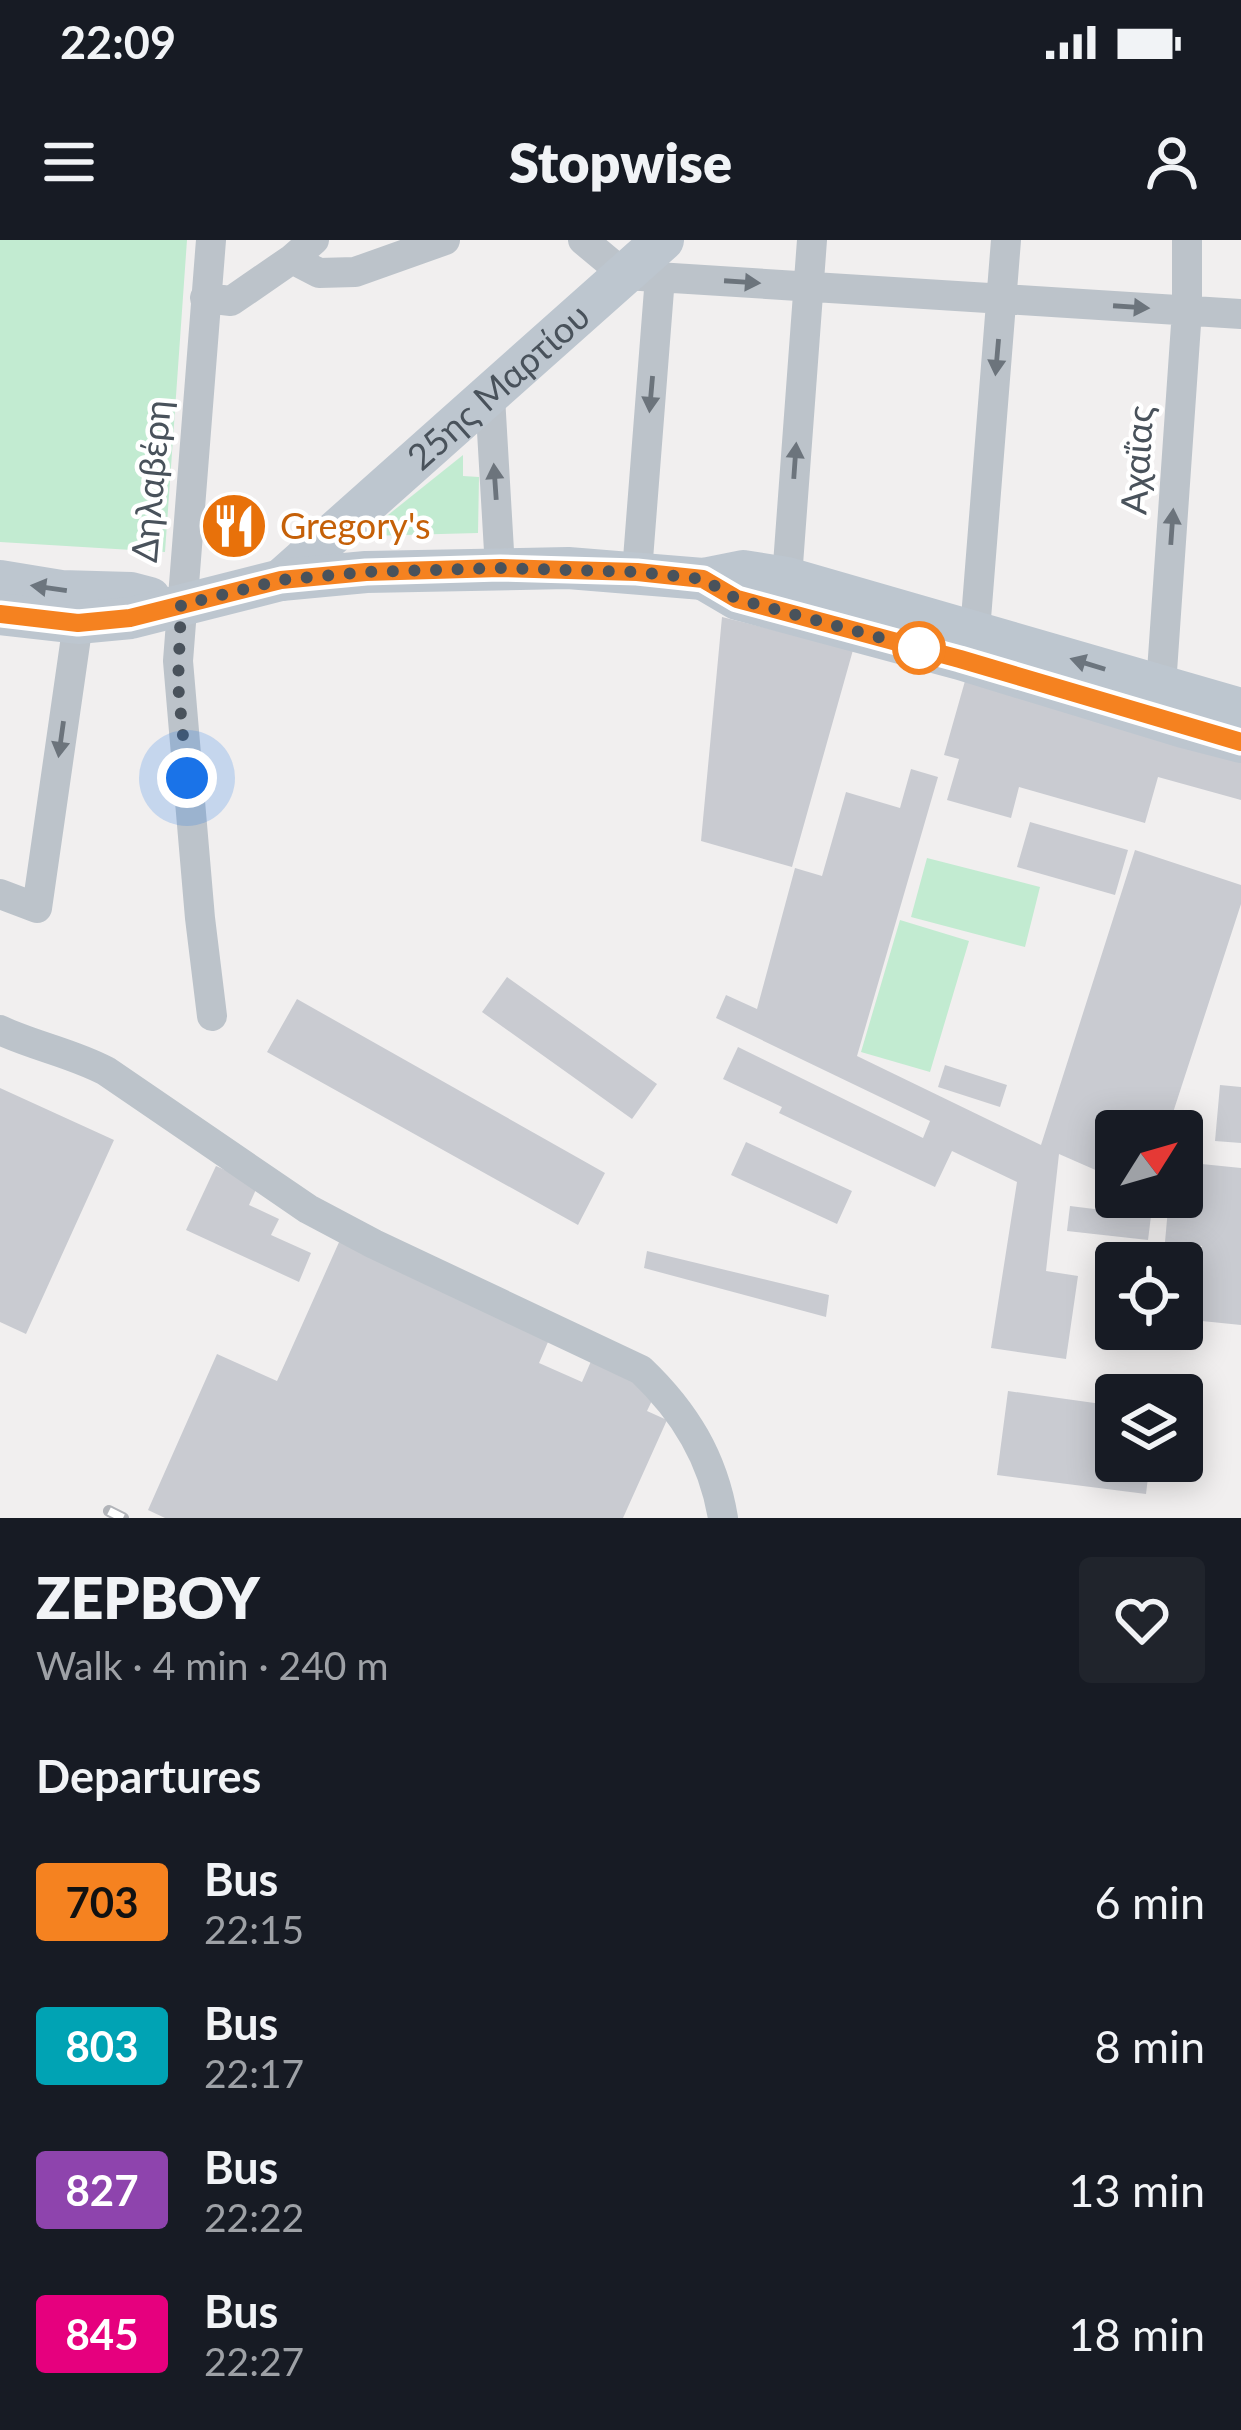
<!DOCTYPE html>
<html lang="en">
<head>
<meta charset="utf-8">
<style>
  :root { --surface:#171b24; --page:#20242c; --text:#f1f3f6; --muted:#9ea1a6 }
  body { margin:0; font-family:Lato,sans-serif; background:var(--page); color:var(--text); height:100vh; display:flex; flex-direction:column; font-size:45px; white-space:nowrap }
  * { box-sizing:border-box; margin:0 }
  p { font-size:39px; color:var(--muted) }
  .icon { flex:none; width:66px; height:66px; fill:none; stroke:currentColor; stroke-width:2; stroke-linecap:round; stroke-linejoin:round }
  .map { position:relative; height:1278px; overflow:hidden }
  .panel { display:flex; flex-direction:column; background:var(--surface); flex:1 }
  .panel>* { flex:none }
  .badge { padding:0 24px; border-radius:9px; font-size:42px; line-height:78px }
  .needle { width:78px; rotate:53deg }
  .buttons { position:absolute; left:1095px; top:870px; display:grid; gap:24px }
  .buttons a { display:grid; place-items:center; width:108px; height:108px; border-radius:12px; background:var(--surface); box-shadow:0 6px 30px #0003; font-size:60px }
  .you { position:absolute; width:60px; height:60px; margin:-30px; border:9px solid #fff; border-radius:50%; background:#1a73e8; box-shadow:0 0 0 18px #1a73e833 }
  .map>.badge { position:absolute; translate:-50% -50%; box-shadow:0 0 0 6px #fff }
  h2 { padding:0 36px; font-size:45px; line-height:108px }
  .round { display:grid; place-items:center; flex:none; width:126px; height:126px; border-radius:12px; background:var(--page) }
  .summary { display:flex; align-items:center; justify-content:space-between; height:204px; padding:0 36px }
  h1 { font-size:57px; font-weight:800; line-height:90px }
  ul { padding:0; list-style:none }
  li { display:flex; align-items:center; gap:36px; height:144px; padding:0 36px }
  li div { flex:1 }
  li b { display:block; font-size:45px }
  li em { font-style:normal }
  li .badge { min-width:132px; font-weight:700; text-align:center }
  .status { display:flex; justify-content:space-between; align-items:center; height:84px; padding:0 60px; background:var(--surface); direction:ltr }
  .status svg { height:33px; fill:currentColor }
  header { display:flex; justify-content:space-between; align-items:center; height:156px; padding:0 36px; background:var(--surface); font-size:54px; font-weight:800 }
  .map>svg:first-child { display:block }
  .green { fill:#c2ebd1 }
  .building { fill:#c9cbd1 }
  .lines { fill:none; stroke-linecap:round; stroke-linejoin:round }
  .street { stroke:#bcc3ca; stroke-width:30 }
  .secondary { stroke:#bdc6cf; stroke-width:42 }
  .rail-casing { stroke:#b2b4b9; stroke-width:12 }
  .rail { stroke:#fff; stroke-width:8; stroke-dasharray:22; stroke-linecap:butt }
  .oneway { fill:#6c747c }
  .oneway2 { fill:#6c757e }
  .line-casing { stroke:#fff; stroke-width:27 }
  .line { stroke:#f58220; stroke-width:18 }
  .walk { stroke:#49525b; stroke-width:12; stroke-dasharray:0 21.6 }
  .stop-dot { fill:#fff; stroke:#f58220; stroke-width:6 }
  .labels { text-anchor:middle; stroke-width:9; stroke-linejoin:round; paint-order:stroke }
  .street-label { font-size:36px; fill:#49525b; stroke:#fff }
  .food-label { font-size:36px; fill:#c56008; stroke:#fff; text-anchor:start }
</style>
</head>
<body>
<div class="status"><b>22:09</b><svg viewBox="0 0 49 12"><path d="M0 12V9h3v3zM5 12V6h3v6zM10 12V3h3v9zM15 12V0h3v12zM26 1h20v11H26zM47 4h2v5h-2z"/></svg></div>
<header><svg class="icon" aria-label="menu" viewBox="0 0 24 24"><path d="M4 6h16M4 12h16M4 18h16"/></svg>Stopwise<svg class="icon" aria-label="person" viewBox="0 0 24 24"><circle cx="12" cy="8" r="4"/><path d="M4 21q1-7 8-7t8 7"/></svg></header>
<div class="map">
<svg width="1241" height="1278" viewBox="0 0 1241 1278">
  <rect width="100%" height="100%" fill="#f1efef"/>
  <path class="green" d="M0 0H187L165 312 0 302Z
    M463 215V236L479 237 478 293 367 296 368 291Z
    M927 618 1040 647 1025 707 911 677Z
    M900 680 969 701 930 832 861 812Z"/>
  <path class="building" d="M722 377 853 410 792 627 701 601Z
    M965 441 1241 509V560L1158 537 1145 583 1019 547 1011 578 947 560 959 519 944 515Z
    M911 529 938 537 857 816 1041 905 1135 610 1241 645V664L1167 891H1116V939L1059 914 1046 1031 1078 1036 1066 1119 991 1108 1017 942 952 911 935 947 779 873 782 867 723 839 738 807 923 898 930 881 716 778 726 755 757 769 795 628 822 636 846 552 900 568Z
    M1030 582 1128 610 1115 655 1017 627Z
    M507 737 657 844 632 879 482 772Z
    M297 759 605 933 578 985 267 812Z
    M945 825 1007 845 1000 867 938 847Z
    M1220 845 1241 847V903L1215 901Z
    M0 848 114 900 26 1094 0 1082Z
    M746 902 852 951 837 984 731 935Z
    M1182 922 1241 928V1085L1182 1079V1044L1198 1046 1202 1006 1165 1002 1169 957H1182Z
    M216 926 258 945 249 965 279 979 271 995 311 1013 299 1042 186 990Z
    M1070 966 1151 976 1148 1000 1067 991Z
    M340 1000 551 1095 539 1123 582 1142 592 1119 658 1148 647 1171 667 1180 623 1278H165L148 1270 217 1114 277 1141Z
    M647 1011 829 1055 826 1077 644 1028Z
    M1008 1151 1116 1166V1221H1150L1146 1254 997 1235Z"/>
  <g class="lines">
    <path class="street" d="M211 0 178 421 200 678 212 776
      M583 0 625 35 1241 74
      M292 19 319 33 355 32 445 0
      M205 58 231 61 292 19 314 0
      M490 157 500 328
      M637 332 660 37
      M787 338 812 0
      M975 391 1006 0
      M1161 446 1187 70V0
      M0 654 37 668 78 383
      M0 790C34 806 72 813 106 831L308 969 374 1004 641 1130C685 1172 713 1218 723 1278"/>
    <g class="secondary">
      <path d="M703 339 737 359 960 419 1183 487 1241 502"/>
      <path id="s1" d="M281 340 663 0"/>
      <path d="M0 341 61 351 131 353 150 358"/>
      <path d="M0 374 78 383 131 378 281 340 366 332 568 328 703 339 743 331 787 338 1241 469"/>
    </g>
    <g class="rail-casing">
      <path id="rail" d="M109 1271 123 1278"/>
    </g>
    <use href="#rail" class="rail"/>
  </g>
  <defs><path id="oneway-solid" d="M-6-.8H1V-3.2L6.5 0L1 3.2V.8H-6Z" transform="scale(3)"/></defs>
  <g class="oneway">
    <use href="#oneway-solid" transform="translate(742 42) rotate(4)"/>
    <use href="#oneway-solid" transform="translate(1131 67) rotate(4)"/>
    <use href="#oneway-solid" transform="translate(997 117) rotate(95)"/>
    <use href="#oneway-solid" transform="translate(651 154) rotate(95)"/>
    <use href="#oneway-solid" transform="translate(795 221) rotate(-86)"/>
    <use href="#oneway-solid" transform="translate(495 242) rotate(-94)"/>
    <use href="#oneway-solid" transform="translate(1172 287) rotate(-86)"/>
    <use href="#oneway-solid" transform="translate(61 499) rotate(98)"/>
  </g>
  <g class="oneway2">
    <use href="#oneway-solid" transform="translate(49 348) rotate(-172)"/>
    <use href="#oneway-solid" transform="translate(1088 424) rotate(-163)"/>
  </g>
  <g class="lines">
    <g class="line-casing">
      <path id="line" d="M0 374 78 383 130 378 281 340 366 332 500 328 637 332 703 339 737 359 960 419 1241 502"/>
    </g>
    <use href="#line" class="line"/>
    <path class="walk" d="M187 538 178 444 181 365 281 340 366 332 500 328 637 332 703 339 737 359 919 408"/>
  </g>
  <defs>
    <g id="restaurant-disc" transform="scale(3.45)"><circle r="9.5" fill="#e8710a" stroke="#fff"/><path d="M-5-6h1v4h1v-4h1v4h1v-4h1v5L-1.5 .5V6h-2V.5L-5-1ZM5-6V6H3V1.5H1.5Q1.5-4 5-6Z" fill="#fff"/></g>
  </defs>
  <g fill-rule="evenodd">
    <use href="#restaurant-disc" x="234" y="286"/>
  </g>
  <circle class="stop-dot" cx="919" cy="408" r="24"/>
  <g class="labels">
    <g class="street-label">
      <text dy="13" stroke="none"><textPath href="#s1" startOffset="291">25ης Μαρτίου</textPath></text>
      <text transform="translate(1137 220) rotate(-86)" y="13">Αχαΐας</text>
      <text transform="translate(151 241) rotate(-85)" y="13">Δηλαβέρη</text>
    </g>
    <g class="food-label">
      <text x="280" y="299">Gregory's</text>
    </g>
  </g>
</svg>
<div class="buttons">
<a><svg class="needle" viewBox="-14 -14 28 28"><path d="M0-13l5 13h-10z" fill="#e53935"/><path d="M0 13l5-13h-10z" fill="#9ea1a6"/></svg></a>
<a><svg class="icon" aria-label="locate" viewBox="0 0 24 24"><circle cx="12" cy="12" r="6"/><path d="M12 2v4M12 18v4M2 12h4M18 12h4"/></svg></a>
<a><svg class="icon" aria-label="layers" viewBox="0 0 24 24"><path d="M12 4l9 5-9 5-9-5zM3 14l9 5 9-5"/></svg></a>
</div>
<div class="you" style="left:187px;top:538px"></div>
</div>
<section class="panel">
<div class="summary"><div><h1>ΖΕΡΒΟΥ</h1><p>Walk · 4 min · 240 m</p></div><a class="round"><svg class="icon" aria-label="heart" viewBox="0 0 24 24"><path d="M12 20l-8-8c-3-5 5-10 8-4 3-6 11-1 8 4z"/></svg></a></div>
<h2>Departures</h2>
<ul>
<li><span class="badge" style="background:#f58220;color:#111">703</span><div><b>Bus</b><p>22:15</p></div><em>6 min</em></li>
<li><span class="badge" style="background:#00a3b4;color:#fff">803</span><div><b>Bus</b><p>22:17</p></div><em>8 min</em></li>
<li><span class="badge" style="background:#8e44ad;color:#fff">827</span><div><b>Bus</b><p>22:22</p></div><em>13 min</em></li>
<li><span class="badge" style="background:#e6007e;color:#fff">845</span><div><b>Bus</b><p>22:27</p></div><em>18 min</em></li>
</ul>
</section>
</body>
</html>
